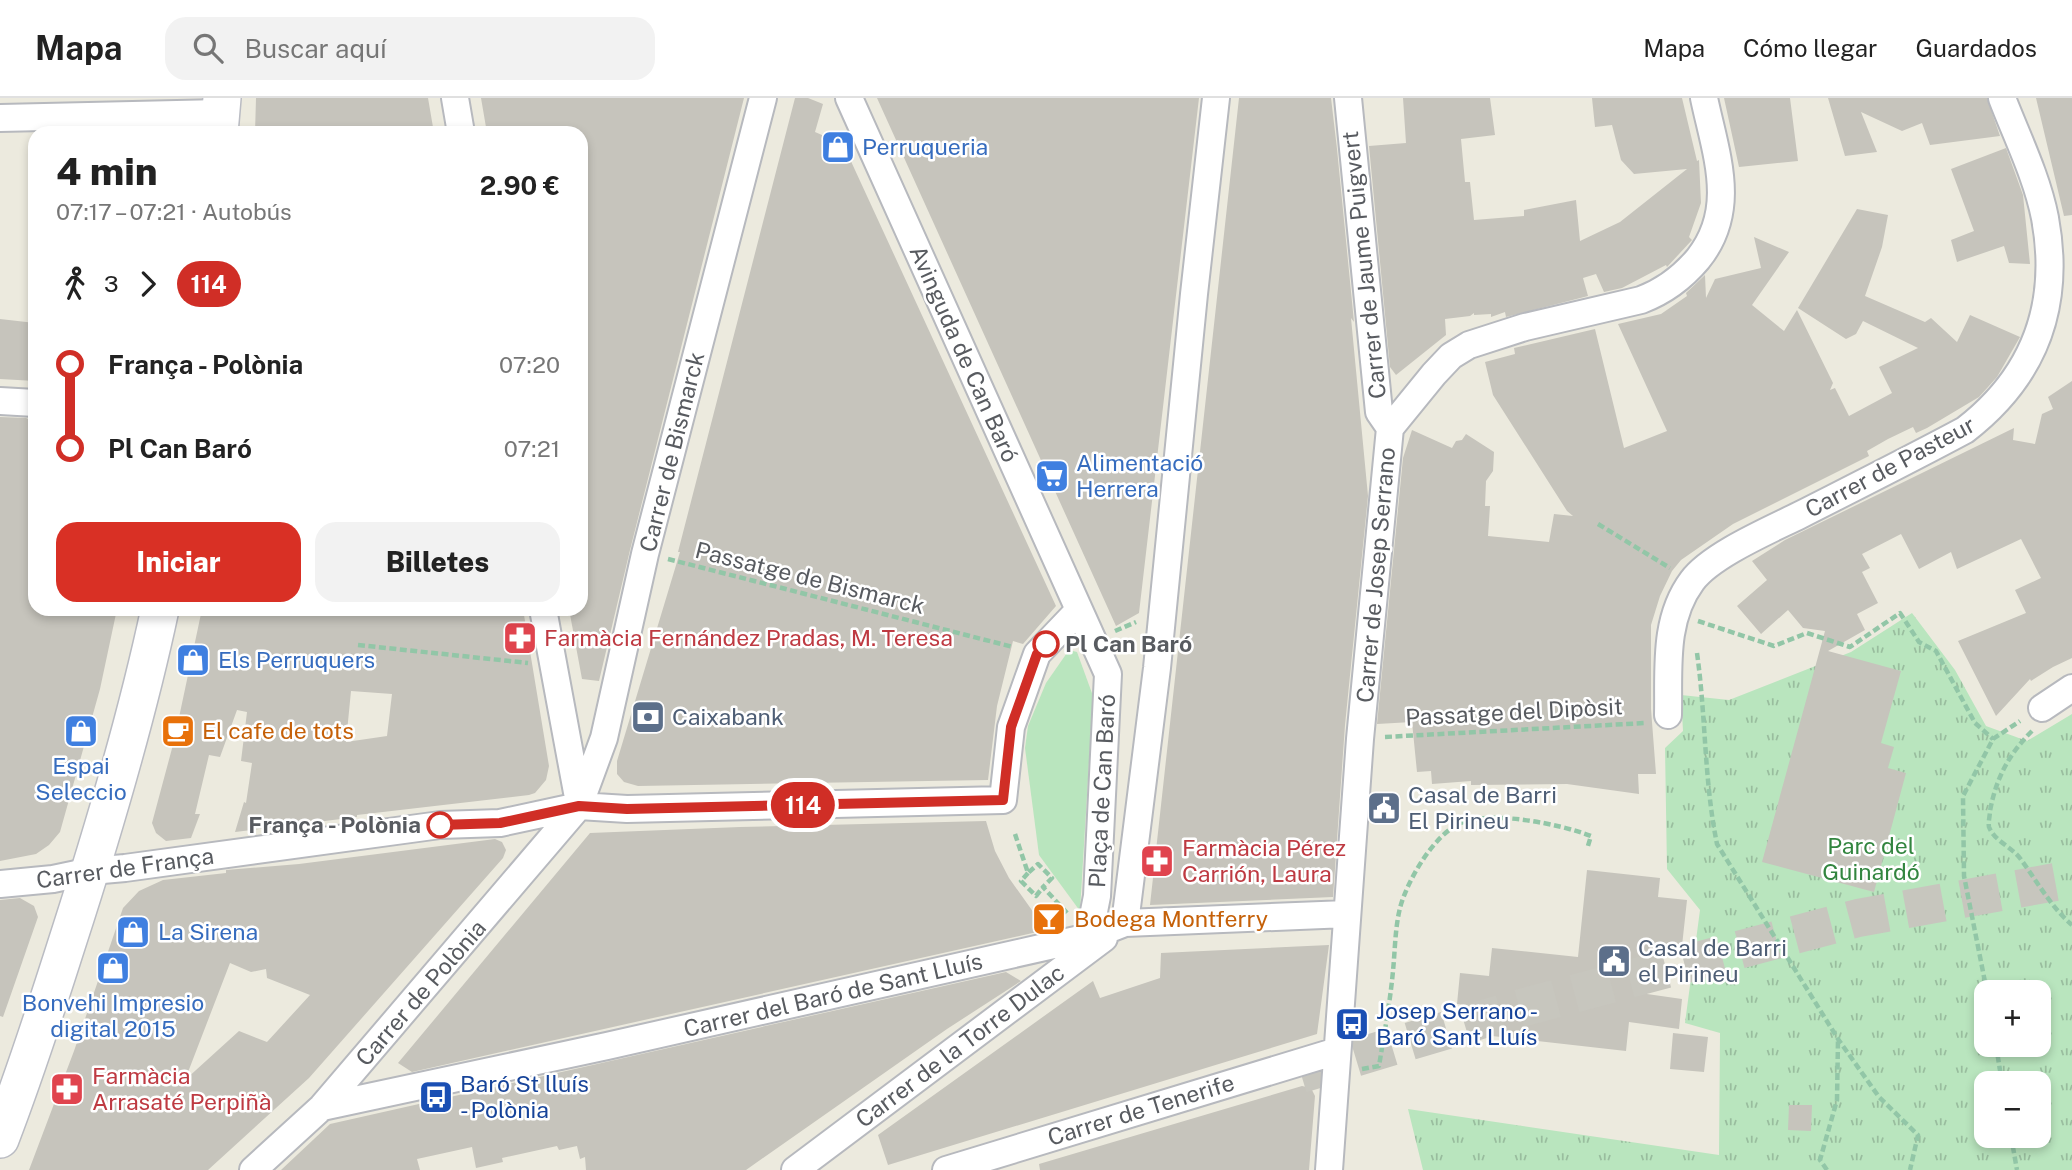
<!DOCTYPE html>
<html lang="es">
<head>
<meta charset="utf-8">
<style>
  :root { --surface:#fff; --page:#f2f2f2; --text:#222; --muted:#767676; --line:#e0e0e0; --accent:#d93025 }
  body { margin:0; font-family:"Public Sans",sans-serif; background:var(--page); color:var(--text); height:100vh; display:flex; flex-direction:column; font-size:26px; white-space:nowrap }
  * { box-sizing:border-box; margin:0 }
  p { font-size:23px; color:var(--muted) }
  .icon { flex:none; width:38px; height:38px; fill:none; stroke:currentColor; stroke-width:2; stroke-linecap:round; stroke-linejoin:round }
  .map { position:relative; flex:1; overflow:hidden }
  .drawer { position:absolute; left:28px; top:28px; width:560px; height:490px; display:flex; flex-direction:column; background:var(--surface); border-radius:21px; box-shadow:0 4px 10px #0003 }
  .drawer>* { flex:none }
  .badge { padding:0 14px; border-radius:23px; font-size:24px; line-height:46px }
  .fabs { position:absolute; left:1974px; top:882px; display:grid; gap:14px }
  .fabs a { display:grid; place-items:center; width:77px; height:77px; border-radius:14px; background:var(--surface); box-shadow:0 4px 10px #0003; font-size:35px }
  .map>.badge { position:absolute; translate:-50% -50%; box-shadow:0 0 0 4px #fff }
  .legs { display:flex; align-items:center; gap:10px; height:77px; padding:0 28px; font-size:23px }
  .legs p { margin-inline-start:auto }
  .summary { display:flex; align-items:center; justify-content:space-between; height:119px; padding:0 28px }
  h1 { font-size:38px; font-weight:800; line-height:52px }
  .cta { display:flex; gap:14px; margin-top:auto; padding:14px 28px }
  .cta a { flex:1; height:80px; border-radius:21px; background:var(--accent); color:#fff; font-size:28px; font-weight:800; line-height:80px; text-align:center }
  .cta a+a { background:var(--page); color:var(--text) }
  ul { padding:0 28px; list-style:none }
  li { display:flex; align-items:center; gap:24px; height:84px; font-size:26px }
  li i { display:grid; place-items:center; width:10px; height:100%; margin:0 9px; background:currentColor }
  li i::after { content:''; width:18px; height:18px; margin:-9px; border:5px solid; border-radius:50%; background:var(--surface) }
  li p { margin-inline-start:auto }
  li:first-child i { background:linear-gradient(#0000 50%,currentColor 0) }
  li:last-child i { background:linear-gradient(currentColor 50%,#0000 0) }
  header { display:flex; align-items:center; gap:42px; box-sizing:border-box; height:98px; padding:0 35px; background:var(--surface); border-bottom:2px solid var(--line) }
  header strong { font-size:33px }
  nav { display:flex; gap:38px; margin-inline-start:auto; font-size:24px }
  .search { width:490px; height:63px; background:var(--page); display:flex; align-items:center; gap:18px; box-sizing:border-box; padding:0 24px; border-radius:21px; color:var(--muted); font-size:26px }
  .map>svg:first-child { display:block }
  .park { fill:url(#park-tufts); fill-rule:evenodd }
  .garden { fill:#b9e5be }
  .building { fill:#c6c4bc; fill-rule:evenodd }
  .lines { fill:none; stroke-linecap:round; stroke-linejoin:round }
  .primary-tunnel { stroke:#c7c6be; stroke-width:38; stroke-dasharray:38 19; stroke-linecap:butt }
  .street-casing { stroke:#b7b9be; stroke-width:30 }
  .secondary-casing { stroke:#babcc3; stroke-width:40 }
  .path { stroke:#92c6a7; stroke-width:4.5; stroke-dasharray:7 3.5; stroke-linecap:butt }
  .street { stroke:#fff; stroke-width:26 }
  .secondary { stroke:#fff; stroke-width:37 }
  .line-1-casing { stroke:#fff; stroke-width:16 }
  .line-1 { stroke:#d02e26; stroke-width:10 }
  .stop-1-dot { fill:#fff; stroke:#d02e26; stroke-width:3.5 }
  .labels { text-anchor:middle; stroke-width:5; stroke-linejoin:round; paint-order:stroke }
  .shop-label { font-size:23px; fill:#366cbe; stroke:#fff; text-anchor:start }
  .street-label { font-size:23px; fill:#585b60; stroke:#fff }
  .health-label { font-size:23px; fill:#be3a42; stroke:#fff; text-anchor:start }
  .stop-label { font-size:23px; font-weight:bold; fill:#585b60; stroke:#fff; text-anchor:start }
  .service-label { font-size:23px; fill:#4e5e75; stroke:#fff; text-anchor:start }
  .food-label { font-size:23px; fill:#c56008; stroke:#fff; text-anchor:start }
  .park-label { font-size:23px; fill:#32853f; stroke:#fff }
  .transit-label { font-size:23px; fill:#164399; stroke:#fff; text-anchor:start }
</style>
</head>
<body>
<header>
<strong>Mapa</strong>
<div class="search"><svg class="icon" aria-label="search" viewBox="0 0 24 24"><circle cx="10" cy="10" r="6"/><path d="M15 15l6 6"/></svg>Buscar aquí</div>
<nav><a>Mapa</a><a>Cómo llegar</a><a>Guardados</a></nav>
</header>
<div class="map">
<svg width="2072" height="1072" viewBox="0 0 2072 1072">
  <defs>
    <pattern id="park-tufts" width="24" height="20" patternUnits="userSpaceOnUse" patternTransform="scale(1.75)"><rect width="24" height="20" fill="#b9e5be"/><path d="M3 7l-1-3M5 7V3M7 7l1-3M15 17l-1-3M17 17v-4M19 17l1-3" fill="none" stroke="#99bd9e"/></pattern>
  </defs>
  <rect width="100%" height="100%" fill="#eceade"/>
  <path class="park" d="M1912 515 1955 572 1986 628 2027 643 2072 616V1072H1423L1408 1011 1719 1057 1720 935 1685 925 1700 812 1667 771 1665 650 1683 633 1681 597 1729 602 1851 554ZM1986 894H2039V947H1986ZM1986 985H2039V1038H1986Z"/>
  <path class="garden" d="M1069 552 1077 554 1093 598 1080 813 1039 757 1025 650 1028 628 1046 585Z"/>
  <path class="building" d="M256 0H428L434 35H255Z
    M481 0H744L630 452 599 583 582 581 569 511H581V35H487Z
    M795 0H808L823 6 815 34 843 46 1056 508 1023 546 1013 543 997 608 988 682 638 688 624 684 617 676V663L680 454H678Z
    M877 0H1199L1139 515 1116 528Z
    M1239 0H1331L1337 51 1354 224 1351 220 1368 398 1345 627 1333 799 1150 807Z
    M1403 0H1490L1495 37 1461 41 1465 84H1470L1474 122 1524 118V112L1576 102 1580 143 1620 124 1687 71 1634 76 1621 62 1612 27 1595 29 1592 0H1682L1697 63 1699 62 1701 105 1689 139 1692 142 1667 169 1666 167 1622 190 1604 194 1596 176 1583 180 1588 198 1506 219 1505 214 1491 219V216L1474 217V215L1470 218 1445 221 1446 237 1396 277 1390 269 1369 48 1406 45Z
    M1724 0H1790L1798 63 1739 69Z
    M1828 0H1987L2000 38 1930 47 1922 25 1902 33 1861 14 1877 54 1845 58Z
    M2036 0H2072V117L2064 118Z
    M2006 50 2023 97 2030 166 2009 165 2004 148 1957 164 1951 142 1974 133 1951 71Z
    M1857 111 1888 117 1882 149 1865 198 1925 224 1931 220 1957 244 1970 217 2020 239 1997 279 1979 299 1927 330 1916 335 1913 329 1888 341 1867 353 1869 358 1733 426 1681 462 1672 473 1660 498 1651 527V611L1656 676H1638L1639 696 1567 686 1471 687V683L1432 686 1431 673 1417 674 1412 624 1377 626 1403 360 1412 332 1452 350 1456 343 1462 342 1466 336 1494 354 1493 373 1486 383 1485 408H1490L1488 438 1549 444 1554 416 1573 418 1567 413 1493 297 1485 264 1515 256 1514 250 1595 231 1624 350 1667 333 1618 226 1661 216 1687 198 1686 195 1705 177 1706 200 1715 181 1761 170 1754 139 1789 154 1752 207 1784 233 1797 212 1833 285 1830 292 1835 290 1849 318 1892 295 1879 269 1918 250 1863 223 1856 236 1846 241 1798 210Z
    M0 221 35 225V283L0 281Z
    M2072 283V560L2053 569 2031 583 2030 581 1996 618 1958 543 2026 515 2015 492 2041 480 2021 441 1957 471 1951 454 1919 471 1901 436 1862 456 1870 470 1862 474 1878 505 1857 516 1865 532 1828 553 1901 573 1881 645 1894 649 1888 670 1906 675 1874 794 1762 764 1825 533 1803 530 1788 512 1761 536 1737 508 1767 482 1752 463 1785 442 2014 330 2013 342 2035 346 2042 316 2053 311 2048 299Z
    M0 319 26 320 35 324V511H117L100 591 60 734 49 747 36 756 0 763Z
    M202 511H523L549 668 546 682 535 695 529 697 357 717V719L235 734 244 704 246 705 252 665 241 663 247 614 237 612 220 659 209 657 195 716H200L191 740 166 743 156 735 152 725 174 643ZM351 593 392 596 387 638 346 644Z
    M986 723 995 753 1009 780 1046 832 412 974 398 965 590 735 740 729Z
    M495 741 502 744 506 752 503 760 309 980 208 1072H29L74 953 123 810 139 793 163 782 226 775V772L299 766ZM230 865 251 874 266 871 267 880 310 897 267 944 239 933 185 982Z
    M1587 772 1660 780 1658 799 1687 802 1681 857 1652 854 1647 896 1682 901 1679 931 1629 924 1626 953 1483 937 1485 909 1457 906 1460 875 1489 878 1492 850 1578 859Z
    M20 800 34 808 38 819 3 919 0 918V802Z
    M1329 847 1317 936 888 1067 878 1037 1093 883 1100 900 1160 880 1161 855Z
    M1006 874 1021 883 947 931 746 1072H586L585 1059 580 1061 577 1048 559 1052 557 1048 502 1060 503 1064 476 1070 472 1049 417 1061 420 1072H281L330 1026Z
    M1673 935 1708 939 1704 974 1670 971Z
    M1302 988 1311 990 1315 998 1309 1072H1040L1039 1066Z
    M1789 1007H1812L1811 1033 1788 1032Z"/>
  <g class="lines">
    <path class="primary-tunnel" d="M1301 976 1517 911 1858 820 2072 781"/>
    <g class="street-casing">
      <path id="street" d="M455 0 461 35
        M849 0 1108 576 1097 798 1089 839
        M1348 0 1379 314 1390 330
        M0 20 221 15
        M0 303 35 305
        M543 511 579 705
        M2042 610 2072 590
        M1668 617C1669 572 1663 522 1692 483 1711 457 1770 432 1800 417 1855 389 1911 361 1965 332 2035 278 2061 207 2045 120 2037 79 2017 39 2002 0
        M0 786 53 781 91 773 125 770 440 727 500 725 579 708 627 711 1003 702 1011 629 1037 556 1079 512
        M1125 825 1157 570 1194 196 1216 0
        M322 1009 607 948 1089 839 1125 825 1347 816
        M253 1072 322 1009 579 708 604 640 645 456 763 0
        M795 1072 1104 840
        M946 1072 1337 953
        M1329 1072 1360 641 1390 330 1434 276 1451 258 1469 247 1525 229 1641 202C1665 193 1682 180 1698 161 1738 111 1716 57 1704 0"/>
    </g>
    <g class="secondary-casing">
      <path id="secondary" d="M219 35 222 0
        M0 1041C25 976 46 911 67 845 103 734 136 624 160 511"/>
    </g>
    <path class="path" d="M1598 426 1670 470
      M668 461 1013 549
      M1698 523 1774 548 1807 535 1850 549 1900 515 1919 544 1936 553 1975 625 1993 641
      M1115 533 1136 524
      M358 547 528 565
      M1697 555C1706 619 1704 683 1717 746L1838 941 1879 999 1918 1037 1910 1072
      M2032 633C2009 656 1996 680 1990 713 1990 718 1988 724 1989 729 1995 744 2013 749 2022 763 2038 785 2052 810 2072 827
      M1385 639 1645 625
      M1015 736 1028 775 1038 766 1052 780 1043 789 1067 815
      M1028 775 1021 783 1036 798 1043 789
      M1987 894 1964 778 1963 698 1993 641 2020 623
      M1996 947 2002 985
      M1362 971 1379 968C1384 937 1390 905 1393 873 1395 853 1395 830 1400 810 1407 783 1434 736 1461 725 1491 712 1560 726 1591 738L1587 751
      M2011 1038 2017 1072
      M1827 1072 1820 1062 1837 1002 1838 942"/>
    <use href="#street" class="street"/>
    <use href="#secondary" class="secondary"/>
  </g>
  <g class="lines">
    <g class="line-1-casing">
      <path id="line-1" d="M440 727 500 725 579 708 627 711 1003 702 1011 629 1037 556 1046 546"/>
    </g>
    <use href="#line-1" class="line-1"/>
  </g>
  <defs>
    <g id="shop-square" transform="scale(1.75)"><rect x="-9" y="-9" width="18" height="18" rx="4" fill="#3f7fe0" stroke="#fff"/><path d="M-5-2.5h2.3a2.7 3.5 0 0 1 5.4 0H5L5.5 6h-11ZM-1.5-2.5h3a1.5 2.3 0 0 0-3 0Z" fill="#fff"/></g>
    <g id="supermarket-square" transform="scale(1.75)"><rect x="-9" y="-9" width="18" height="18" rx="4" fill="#3f7fe0" stroke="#fff"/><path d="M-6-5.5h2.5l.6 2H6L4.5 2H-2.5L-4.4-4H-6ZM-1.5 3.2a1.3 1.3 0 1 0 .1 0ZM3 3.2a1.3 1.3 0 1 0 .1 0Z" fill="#fff"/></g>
    <g id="pharmacy-square" transform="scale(1.75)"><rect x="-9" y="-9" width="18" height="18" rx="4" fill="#e0444e" stroke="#fff"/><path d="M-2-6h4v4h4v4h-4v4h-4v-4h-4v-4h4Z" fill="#fff"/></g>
    <g id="bank-square" transform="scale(1.75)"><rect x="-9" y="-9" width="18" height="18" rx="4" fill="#5c6f8a" stroke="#fff"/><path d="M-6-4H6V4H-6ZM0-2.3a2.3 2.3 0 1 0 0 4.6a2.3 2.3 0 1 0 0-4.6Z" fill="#fff"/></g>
    <g id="cafe-square" transform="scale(1.75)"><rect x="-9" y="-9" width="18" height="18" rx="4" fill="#e8710a" stroke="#fff"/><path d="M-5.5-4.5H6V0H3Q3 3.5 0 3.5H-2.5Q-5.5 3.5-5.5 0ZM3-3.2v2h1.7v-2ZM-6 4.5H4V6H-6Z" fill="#fff"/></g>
    <g id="civic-square" transform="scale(1.75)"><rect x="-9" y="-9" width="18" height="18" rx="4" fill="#5c6f8a" stroke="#fff"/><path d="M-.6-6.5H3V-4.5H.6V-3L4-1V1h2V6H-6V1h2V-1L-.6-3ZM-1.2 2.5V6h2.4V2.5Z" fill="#fff"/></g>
    <g id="bar-square" transform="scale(1.75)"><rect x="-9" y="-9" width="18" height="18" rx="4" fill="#e8710a" stroke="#fff"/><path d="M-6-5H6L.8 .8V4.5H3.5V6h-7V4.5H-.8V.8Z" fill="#fff"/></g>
    <g id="bus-square" transform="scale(1.75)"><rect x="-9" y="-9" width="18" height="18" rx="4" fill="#1a4fb4" stroke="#fff"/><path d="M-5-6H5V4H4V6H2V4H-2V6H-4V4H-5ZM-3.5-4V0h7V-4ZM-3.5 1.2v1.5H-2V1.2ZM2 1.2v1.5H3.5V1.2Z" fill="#fff"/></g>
  </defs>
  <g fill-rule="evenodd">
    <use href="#shop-square" x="838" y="49"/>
    <use href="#supermarket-square" x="1052" y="378"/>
    <use href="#pharmacy-square" x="520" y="540"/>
    <use href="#shop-square" x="193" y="562"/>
    <use href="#bank-square" x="648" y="619"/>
    <use href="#shop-square" x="81" y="633"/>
    <use href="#cafe-square" x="178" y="633"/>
    <use href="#civic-square" x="1384" y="710"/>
    <use href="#pharmacy-square" x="1157" y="763"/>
    <use href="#bar-square" x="1049" y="821"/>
    <use href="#shop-square" x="133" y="834"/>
    <use href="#civic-square" x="1614" y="863"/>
    <use href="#shop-square" x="113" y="870"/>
    <use href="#bus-square" x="1352" y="926"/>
    <use href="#pharmacy-square" x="67" y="991"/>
    <use href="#bus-square" x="436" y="999"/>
  </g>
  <g class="stop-1-dot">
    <circle cx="1046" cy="546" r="12"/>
    <circle cx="440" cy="727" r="12"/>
  </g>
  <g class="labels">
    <g class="shop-label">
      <text x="862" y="57">Perruqueria</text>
      <text x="1076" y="373">Alimentació<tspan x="1076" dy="26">Herrera</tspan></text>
      <text x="218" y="570">Els Perruquers</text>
      <text x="81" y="676" text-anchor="middle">Espai<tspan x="81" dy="26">Seleccio</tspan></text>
      <text x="158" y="842">La Sirena</text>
      <text x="113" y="913" text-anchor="middle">Bonvehi Impresio<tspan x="113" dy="26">digital 2015</tspan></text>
    </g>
    <g class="street-label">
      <text transform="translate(1364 167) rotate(-96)" y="8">Carrer de Jaume Puigvert</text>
      <text transform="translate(964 256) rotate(66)" y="8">Avinguda de Can Baró</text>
      <text transform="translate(672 354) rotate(-76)" y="8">Carrer de Bismarck</text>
      <text transform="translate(1890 369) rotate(-28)" y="8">Carrer de Pasteur</text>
      <text transform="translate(1376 477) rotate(-85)" y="8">Carrer de Josep Serrano</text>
      <text transform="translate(810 480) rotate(14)" y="8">Passatge de Bismarck</text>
      <text transform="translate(1514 614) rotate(-3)" y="8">Passatge del Dipòsit</text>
      <text transform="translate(1102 693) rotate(-87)" y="8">Plaça de Can Baró</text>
      <text transform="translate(125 770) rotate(-8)" y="8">Carrer de França</text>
      <text transform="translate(421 895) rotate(-49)" y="8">Carrer de Polònia</text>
      <text transform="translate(833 897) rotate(-13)" y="8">Carrer del Baró de Sant Lluís</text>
      <text transform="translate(960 948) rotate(-37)" y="8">Carrer de la Torre Dulac</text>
      <text transform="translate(1141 1012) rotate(-17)" y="8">Carrer de Tenerife</text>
    </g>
    <g class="health-label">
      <text x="544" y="548">Farmàcia Fernández Pradas, M. Teresa</text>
      <text x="1182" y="758">Farmàcia Pérez<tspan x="1182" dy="26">Carrión, Laura</tspan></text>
      <text x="92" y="986">Farmàcia<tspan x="92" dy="26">Arrasaté Perpiñà</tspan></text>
    </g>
    <g class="stop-label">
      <text x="1065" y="554">Pl Can Baró</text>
      <text x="421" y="735" text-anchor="end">França - Polònia</text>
    </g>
    <g class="service-label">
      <text x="672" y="627">Caixabank</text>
      <text x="1408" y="705">Casal de Barri<tspan x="1408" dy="26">El Pirineu</tspan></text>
      <text x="1638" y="858">Casal de Barri<tspan x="1638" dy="26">el Pirineu</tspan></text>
    </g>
    <g class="food-label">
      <text x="202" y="641">El cafe de tots</text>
      <text x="1074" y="829">Bodega Montferry</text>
    </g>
    <g class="park-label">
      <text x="1871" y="756">Parc del<tspan x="1871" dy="26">Guinardó</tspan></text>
    </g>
    <g class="transit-label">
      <text x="1376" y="921">Josep Serrano -<tspan x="1376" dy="26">Baró Sant Lluís</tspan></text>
      <text x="460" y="994">Baró St lluís<tspan x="460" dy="26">- Polònia</tspan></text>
    </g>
  </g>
</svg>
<div class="fabs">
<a>+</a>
<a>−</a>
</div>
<b class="badge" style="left:803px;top:707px;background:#d02e26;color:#fff">114</b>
<section class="drawer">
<div class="summary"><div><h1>4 min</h1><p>07:17 – 07:21 · Autobús</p></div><b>2.90 €</b></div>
<div class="legs"><svg class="icon" aria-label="walk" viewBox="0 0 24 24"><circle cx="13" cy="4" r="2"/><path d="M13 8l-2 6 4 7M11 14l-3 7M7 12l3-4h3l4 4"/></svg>3<svg class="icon" aria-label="forward" viewBox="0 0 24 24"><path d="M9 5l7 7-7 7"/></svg><b class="badge" style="background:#d02e26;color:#fff">114</b></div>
<ul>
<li><i style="color:#d02e26"></i><b>França - Polònia</b><p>07:20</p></li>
<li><i style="color:#d02e26"></i><b>Pl Can Baró</b><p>07:21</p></li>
</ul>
<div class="cta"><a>Iniciar</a><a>Billetes</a></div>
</section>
</div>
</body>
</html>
